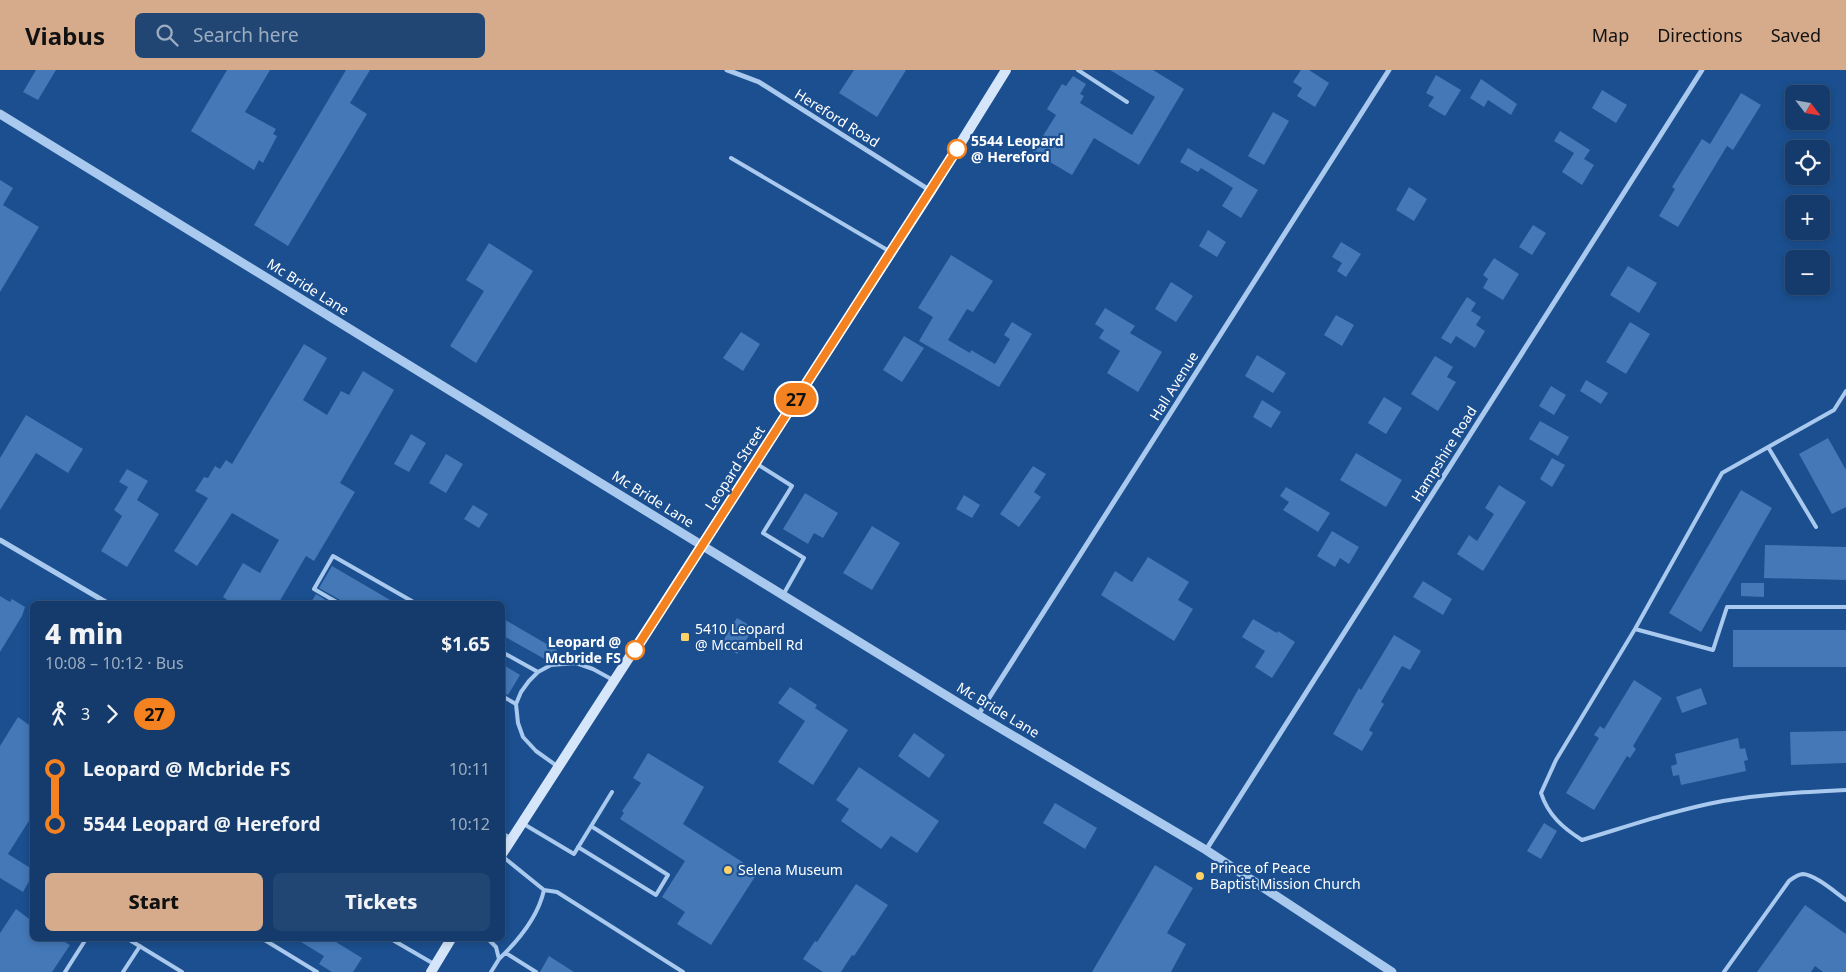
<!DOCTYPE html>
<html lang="en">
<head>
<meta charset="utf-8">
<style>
  :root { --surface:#143b6b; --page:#214673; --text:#f1f3f6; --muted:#9dadc1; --line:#33557e; --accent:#d6ab8b }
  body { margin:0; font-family:"Noto Sans",sans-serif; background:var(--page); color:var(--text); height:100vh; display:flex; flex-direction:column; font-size:19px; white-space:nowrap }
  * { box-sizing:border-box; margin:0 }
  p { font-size:16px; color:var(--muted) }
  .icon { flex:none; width:28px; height:28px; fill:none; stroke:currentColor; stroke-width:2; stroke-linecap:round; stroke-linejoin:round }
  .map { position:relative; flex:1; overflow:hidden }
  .side { position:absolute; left:30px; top:531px; width:475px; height:340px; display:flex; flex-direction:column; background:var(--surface); border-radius:8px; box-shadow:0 2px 8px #0003,0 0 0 1px var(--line) }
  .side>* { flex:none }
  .badge { padding:0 10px; border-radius:16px; font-size:18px; line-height:32px }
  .needle { width:32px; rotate:121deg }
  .tools { position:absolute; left:1785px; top:15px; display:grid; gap:10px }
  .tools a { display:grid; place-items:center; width:45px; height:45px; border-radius:8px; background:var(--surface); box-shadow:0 2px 8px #0003,0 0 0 1px var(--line); font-size:25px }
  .map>.badge { position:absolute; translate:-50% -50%; box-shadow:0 0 0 2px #fff }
  .legs { display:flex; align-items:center; gap:8px; height:55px; padding:0 15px; font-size:16px }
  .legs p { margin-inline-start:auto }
  .headline { display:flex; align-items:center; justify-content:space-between; height:85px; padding:0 15px }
  h1 { font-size:28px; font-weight:800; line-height:38px }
  .cta { display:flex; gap:10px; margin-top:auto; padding:10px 15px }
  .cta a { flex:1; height:58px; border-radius:8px; background:var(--accent); color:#111; font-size:20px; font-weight:800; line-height:58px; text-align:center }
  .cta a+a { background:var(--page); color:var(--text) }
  ul { padding:0 15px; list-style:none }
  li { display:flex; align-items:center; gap:18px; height:55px; font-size:19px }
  li i { display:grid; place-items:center; width:8px; height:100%; margin:0 6px; background:currentColor }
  li i::after { content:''; width:12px; height:12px; margin:-6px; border:4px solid; border-radius:50%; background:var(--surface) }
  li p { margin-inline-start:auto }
  li:first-child i { background:linear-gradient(#0000 50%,currentColor 0) }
  li:last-child i { background:linear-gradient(currentColor 50%,#0000 0) }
  header { display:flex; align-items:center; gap:30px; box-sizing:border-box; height:70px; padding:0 25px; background:var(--accent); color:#111 }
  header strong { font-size:24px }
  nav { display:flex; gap:28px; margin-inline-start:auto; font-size:18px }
  .search { width:350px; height:45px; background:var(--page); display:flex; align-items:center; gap:12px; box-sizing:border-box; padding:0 18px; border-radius:8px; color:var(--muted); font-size:19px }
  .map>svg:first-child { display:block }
  .building { fill:#4478b7 }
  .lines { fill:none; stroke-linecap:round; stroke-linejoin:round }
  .service { stroke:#a9c9ee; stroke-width:4 }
  .minor { stroke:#a9c9ee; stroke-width:5 }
  .tertiary { stroke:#a9c9ee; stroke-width:9 }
  .secondary { stroke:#d6e6fa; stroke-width:10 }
  .line-1-casing { stroke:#fff; stroke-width:11 }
  .line-1 { stroke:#f58220; stroke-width:8 }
  .stop-1-dot { fill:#fff; stroke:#f58220; stroke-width:2.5 }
  .poi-dot { fill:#ffd166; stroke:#1b4f8f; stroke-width:2 }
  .labels { text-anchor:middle; stroke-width:4.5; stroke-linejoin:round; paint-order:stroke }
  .street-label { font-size:14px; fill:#fff; stroke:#1b4f8f }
  .stop-label { font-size:14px; font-weight:bold; fill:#fff; stroke:#1b4f8f; text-anchor:start }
  .poi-label { font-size:14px; fill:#fff; stroke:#1b4f8f; text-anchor:start }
</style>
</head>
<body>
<header>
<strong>Viabus</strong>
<div class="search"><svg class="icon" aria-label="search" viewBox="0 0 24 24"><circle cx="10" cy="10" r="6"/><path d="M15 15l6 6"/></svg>Search here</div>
<nav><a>Map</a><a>Directions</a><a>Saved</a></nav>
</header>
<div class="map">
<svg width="1846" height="902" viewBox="0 0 1846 902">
  <rect width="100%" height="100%" fill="#1b4f8f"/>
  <path class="building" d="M36 0H56L38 30 23 22Z
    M227 0H270L245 42 276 59 273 64 277 66 263 93 259 90 254 100 191 61Z
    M346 0H370L350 33 367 44 288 176 254 155Z
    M854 0H906L877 47 839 23Z
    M1110 0H1153L1184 19 1139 95 1094 68 1072 105 1033 82 1056 45 1047 39 1062 14 1066 16 1073 6 1086 14 1080 24 1084 26 1080 33 1132 65 1155 27Z
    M1301 0H1309L1329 13 1315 37 1297 26 1302 18 1293 12Z
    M1436 5 1461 20 1445 46 1428 36 1434 27 1426 23Z
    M1481 9 1517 34 1511 45 1488 30 1484 37 1470 28Z
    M1602 20 1627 35 1616 53 1592 38Z
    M1741 23 1761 35 1733 80 1727 76 1678 157 1659 146 1675 119 1672 117 1702 69 1710 74Z
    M1273 42 1289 51 1264 95 1248 86Z
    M1560 61 1590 80 1584 89 1594 95 1582 115 1562 102 1574 83 1554 71Z
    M1188 78 1258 120 1241 148 1222 136 1233 118 1201 98 1198 102 1180 92Z
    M0 110 13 118 3 135 39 157 0 222Z
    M1409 117 1427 129 1414 151 1396 140Z
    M1533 155 1546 163 1532 185 1519 177Z
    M1208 160 1226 172 1217 187 1199 176Z
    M1341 172 1361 184 1346 207 1337 201 1342 193 1332 187Z
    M489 173 533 201 476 293 450 276 484 221 466 210Z
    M951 185 993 211 973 242 967 239 948 270 970 283 971 280 995 294 1010 269 1004 265 1012 252 1032 264 999 317 919 271 933 247 918 238Z
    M1494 188 1519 204 1503 230 1483 218 1488 209 1483 205Z
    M1628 196 1657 213 1639 243 1610 225Z
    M1171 212 1193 226 1176 252 1155 239Z
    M1467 227 1476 233 1471 241 1481 247 1476 255 1485 261 1475 278 1456 266 1451 274 1441 268Z
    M1105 238 1135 256 1130 263 1162 282 1138 322 1107 303 1120 281 1099 268 1104 260 1095 254Z
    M1336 245 1354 255 1342 276 1324 265Z
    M1630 252 1650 264 1626 304 1606 292Z
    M741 262 760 274 743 301 723 288Z
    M904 266 924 278 902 312 883 300Z
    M304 274 327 288 303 330 327 345 341 321 349 325 363 301 394 320 340 413 355 422 314 491 306 486 278 534H233L223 527 243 493 260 503 279 470 232 443 197 496 174 481 208 428 195 421 204 407 208 408 215 396 220 399 226 390 232 394Z
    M1257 285 1286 303 1273 323 1245 306Z
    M1435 286 1453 297 1447 307 1456 312 1438 341 1411 324Z
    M1586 310 1608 323 1601 334 1580 321Z
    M1551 316 1566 325 1554 345 1539 336Z
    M1384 327 1402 338 1386 364 1368 353Z
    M1262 330 1281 342 1271 358 1253 347Z
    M26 345 83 379 68 403 36 383 0 440V388Z
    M1540 351 1569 367 1558 386 1529 369Z
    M411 364 426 373 409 402 394 394Z
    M1828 368 1846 400V437L1832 444 1799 384Z
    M1356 383 1402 410 1386 437 1340 410Z
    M446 384 463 394 446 423 429 413Z
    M1552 388 1565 395 1552 417 1540 409Z
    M1033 396 1046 404 1034 422 1041 427 1019 457 1000 444Z
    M127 399 148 411 137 430 159 444 127 497 101 481 122 446 114 440 128 417 119 412Z
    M1499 415 1526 432 1483 501 1457 484 1469 465 1477 471 1494 444 1485 438Z
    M1286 417 1330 443 1318 462 1283 440 1289 432 1280 426Z
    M1741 420 1772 438 1701 562 1669 543Z
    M805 423 838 443 823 468 814 463 808 474 783 459Z
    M964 425 980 435 972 448 956 439Z
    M473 435 488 444 479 458 464 449Z
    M872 456 900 473 872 520 843 503Z
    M1332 461 1359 477 1349 494 1340 488 1335 497 1317 486Z
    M1765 475 1846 477V510L1764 508Z
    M1148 487 1189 512 1178 530 1193 539 1174 571 1101 525 1115 501 1132 512Z
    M332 496 397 534H344L342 531 319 518Z
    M1423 511 1452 529 1443 545 1413 527Z
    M1741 513H1764V527L1741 526Z
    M316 524 332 534H310Z
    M0 526 10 532 12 529 25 537 22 546 0 582Z
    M502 548 557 580 550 592 502 565Z
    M737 548 754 558 737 584 721 574Z
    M1253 549 1277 563 1278 561 1295 572 1272 608 1255 597 1265 581 1242 567Z
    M1733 560H1846V597H1733Z
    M1394 565 1421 581 1410 600 1402 596 1381 632 1384 634 1369 660 1373 663 1362 681 1333 664 1359 618 1361 620Z
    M502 594 520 605 508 625 502 622Z
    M1634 610 1662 628 1633 676 1636 679 1630 688 1627 686 1594 740 1566 723 1599 668 1594 665 1600 656 1604 659Z
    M790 617 817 635 815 638 848 660 813 715 778 692 805 651 778 633Z
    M1701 618 1707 634 1682 643 1676 627Z
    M18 647 32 657V746L8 784 32 799V806L23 822 0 808V676Z
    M1846 661V693L1791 695 1790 662Z
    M914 663 945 685 929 708 898 686Z
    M1738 668 1740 679 1745 678 1748 690 1744 691 1746 701 1681 715 1679 705 1673 706 1671 696 1677 694 1675 684Z
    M648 683 704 717 683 754 758 802 711 875 677 854 685 842 662 827 685 791 620 749 624 743 622 741 641 713 633 708Z
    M859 697 939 751 917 783 891 766 881 779 841 751 849 739 836 730Z
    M1055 733 1097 758 1085 779 1043 753Z
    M1544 753 1557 761 1541 789 1527 781Z
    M1155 795 1193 818 1167 863 1186 874 1171 902H1092Z
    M856 814 888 835 854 886 852 885 841 902H823L803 889 815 871 817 872Z
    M1805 835 1846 864V902H1823L1815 896 1811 902H1757Z
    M16 839 32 851V869H60L70 875 52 902H0V863Z
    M296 869H331L362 888 353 902H332L319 894 324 886Z
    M549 886 574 902H540Z"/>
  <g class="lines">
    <path class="service" d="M1078 0 1127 32
      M731 88 889 181
      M1846 321 1834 340 1722 403 1635 559 1713 580 1727 537H1846
      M1768 377 1816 457
      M757 394 792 416 763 463 804 488 783 525
      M340 534 314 519 333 486 417 534
      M1635 559 1556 690 1541 723C1548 745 1563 758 1582 770 1629 756 1675 740 1723 731 1764 724 1805 722 1846 720
      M502 582 538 602
      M502 626 516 634
      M557 696 536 681 523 667 518 653 516 634 521 622 529 611 538 602 551 595 576 593 593 599 613 610
      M522 753 574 784 612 722
      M578 777 656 825 668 805 591 756
      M544 820 557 822 683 902
      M128 869 182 902
      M263 869 317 902
      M391 869 434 894
      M488 869 496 877 499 889 491 902
      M506 883 536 902
      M499 889C519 870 538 847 544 820L502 786
      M65 902 86 869
      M123 902 140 876
      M1724 902 1789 811C1793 808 1798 804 1803 804 1816 805 1836 823 1846 830"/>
    <path class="minor" d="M727 0 759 12 931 121
      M0 470 109 534
      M978 645 1389 0
      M502 764 512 769
      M1206 780 1702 0"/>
    <path class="tertiary" d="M0 44 978 645 1206 780 1392 902"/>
    <path class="secondary" d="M502 784 931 121 1006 0
      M431 902 451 869"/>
  </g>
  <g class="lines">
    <g class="line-1-casing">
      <path id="line-1" d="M635 580 957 79"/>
    </g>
    <use href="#line-1" class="line-1"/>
  </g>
  <g class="stop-1-dot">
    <circle cx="957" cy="79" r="9"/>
    <circle cx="635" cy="580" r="9"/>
  </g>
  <g class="poi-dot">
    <rect x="680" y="562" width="10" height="10" rx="2.5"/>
    <circle cx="728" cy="800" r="5"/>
    <circle cx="1200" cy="806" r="5"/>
  </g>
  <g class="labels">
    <g class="street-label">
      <text transform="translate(837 48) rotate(32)" y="5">Hereford Road</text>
      <text transform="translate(308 217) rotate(32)" y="5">Mc Bride Lane</text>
      <text transform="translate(1174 316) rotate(-58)" y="5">Hall Avenue</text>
      <text transform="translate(1444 384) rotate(-58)" y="5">Hampshire Road</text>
      <text transform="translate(735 398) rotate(-57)" y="5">Leopard Street</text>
      <text transform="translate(653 429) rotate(32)" y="5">Mc Bride Lane</text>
      <text transform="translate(998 640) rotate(31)" y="5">Mc Bride Lane</text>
    </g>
    <g class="stop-label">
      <text x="971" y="76">5544 Leopard<tspan x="971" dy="16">@ Hereford</tspan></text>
      <text x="621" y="577" text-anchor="end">Leopard @<tspan x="621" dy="16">Mcbride FS</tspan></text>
    </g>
    <g class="poi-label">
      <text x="695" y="564">5410 Leopard<tspan x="695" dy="16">@ Mccambell Rd</tspan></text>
      <text x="1210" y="803">Prince of Peace<tspan x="1210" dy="16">Baptist Mission Church</tspan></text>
      <text x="738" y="805">Selena Museum</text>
    </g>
  </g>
</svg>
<div class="tools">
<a><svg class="needle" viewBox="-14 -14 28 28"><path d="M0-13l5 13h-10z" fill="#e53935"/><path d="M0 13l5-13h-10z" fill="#9dadc1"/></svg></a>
<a><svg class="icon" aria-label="locate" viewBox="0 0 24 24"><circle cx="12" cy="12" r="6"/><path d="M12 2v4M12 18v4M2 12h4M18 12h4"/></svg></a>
<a>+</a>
<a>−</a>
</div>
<b class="badge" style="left:796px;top:329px;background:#f58220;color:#111">27</b>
<section class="side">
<div class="headline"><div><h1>4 min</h1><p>10:08 – 10:12 · Bus</p></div><b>$1.65</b></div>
<div class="legs"><svg class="icon" aria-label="walk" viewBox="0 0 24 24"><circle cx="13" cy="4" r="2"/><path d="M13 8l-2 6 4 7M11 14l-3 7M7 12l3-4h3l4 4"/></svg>3<svg class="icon" aria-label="forward" viewBox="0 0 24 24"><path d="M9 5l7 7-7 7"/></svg><b class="badge" style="background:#f58220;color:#111">27</b></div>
<ul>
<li><i style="color:#f58220"></i><b>Leopard @ Mcbride FS</b><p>10:11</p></li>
<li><i style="color:#f58220"></i><b>5544 Leopard @ Hereford</b><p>10:12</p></li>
</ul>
<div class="cta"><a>Start</a><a>Tickets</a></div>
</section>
</div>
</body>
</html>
